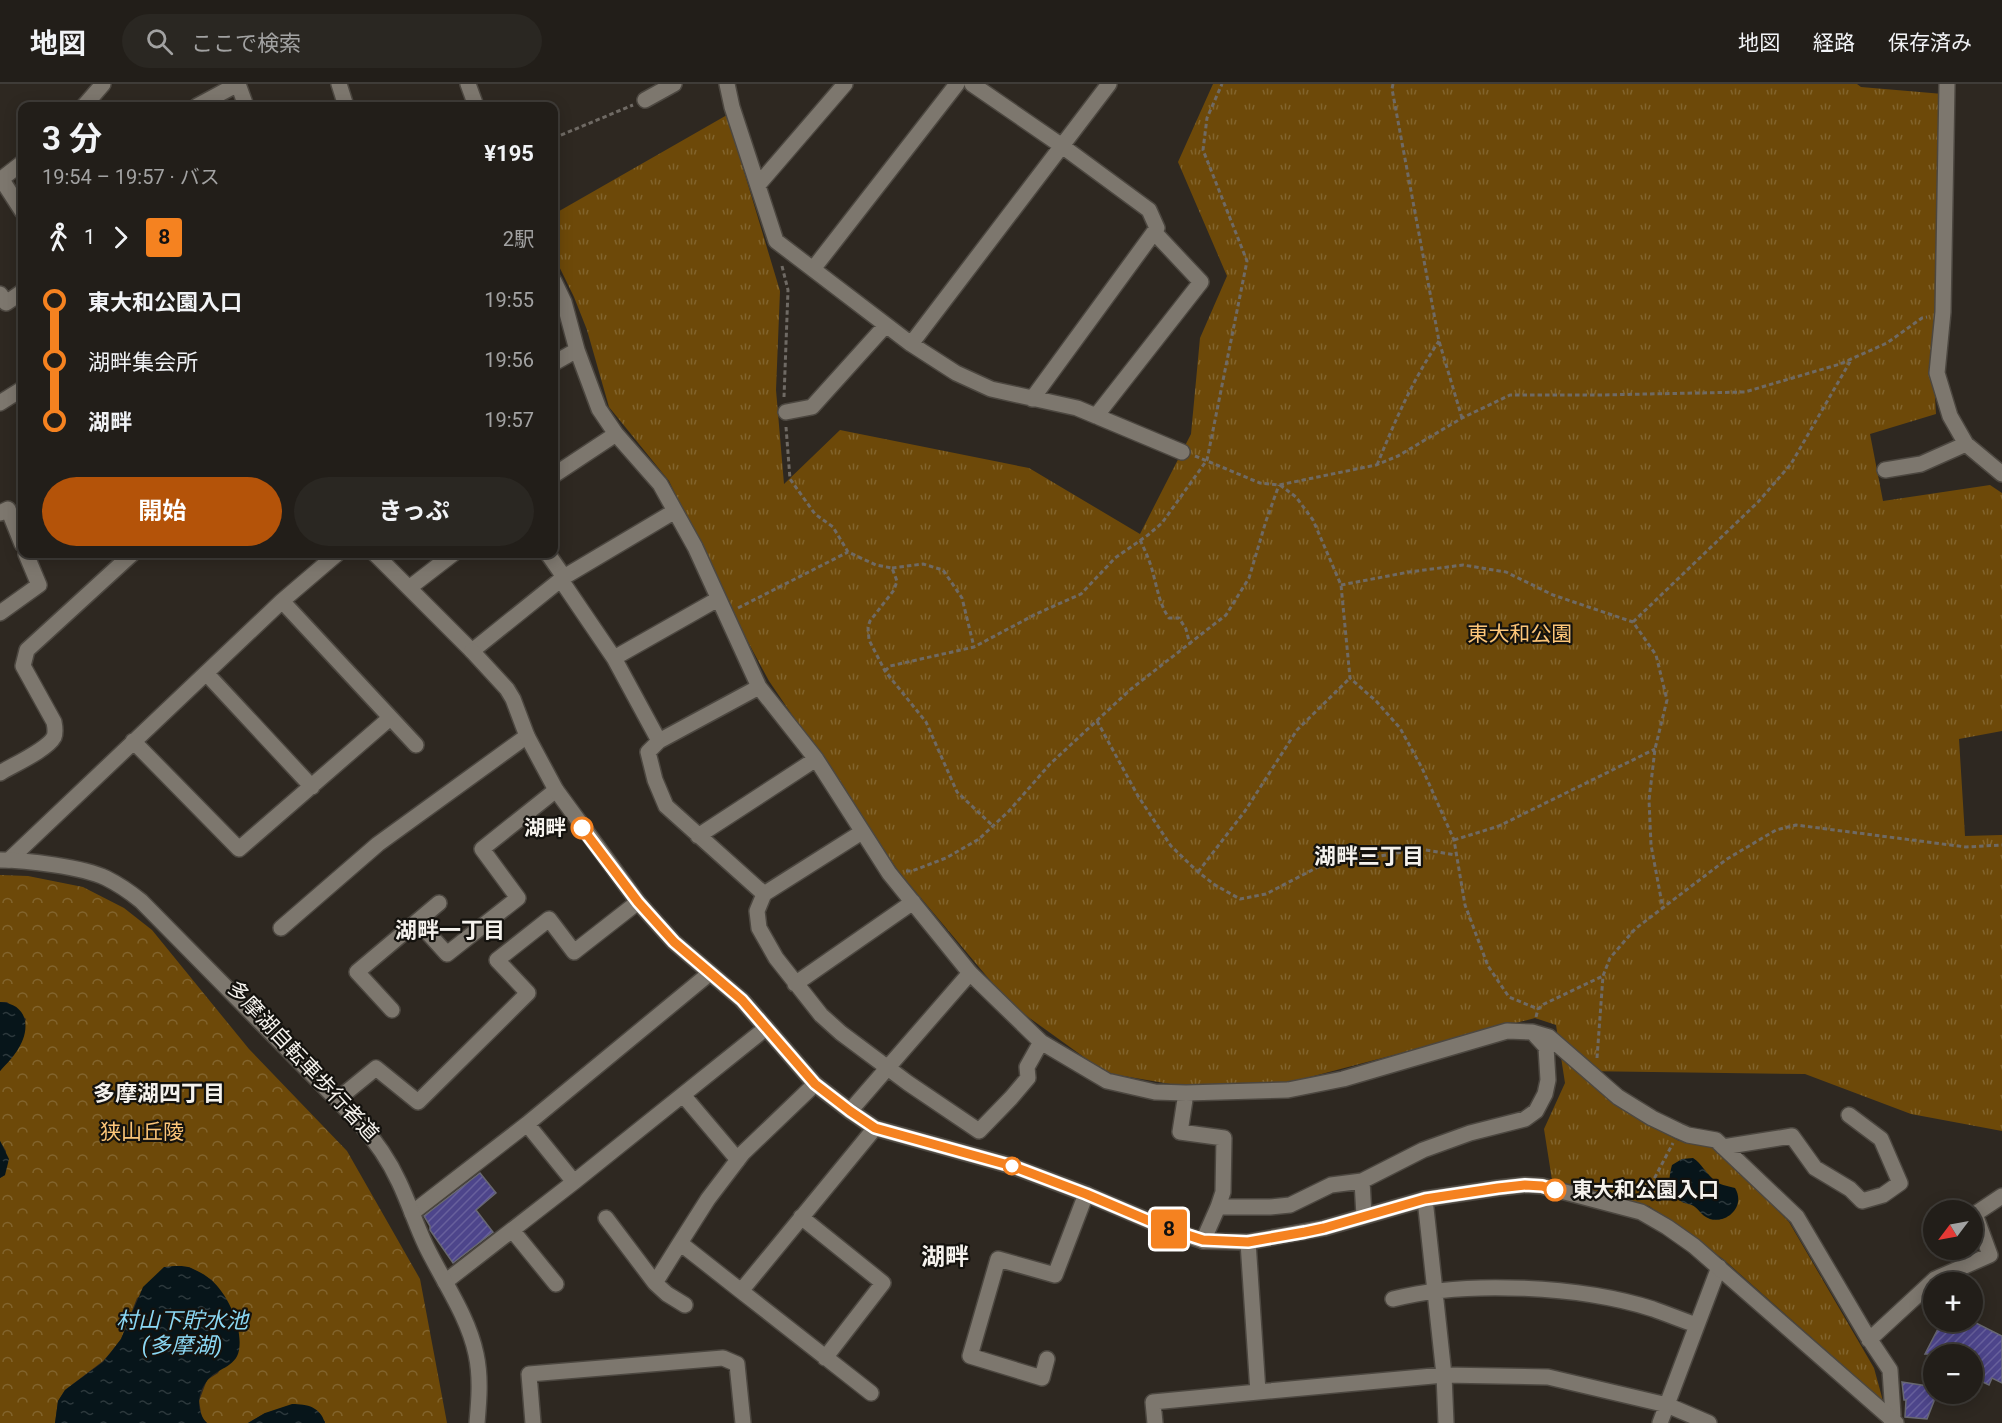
<!DOCTYPE html>
<html lang="ja">
<head>
<meta charset="utf-8">
<style>
  :root { --surface:#221e19; --page:#2a2722; --text:#f1f3f6; --muted:#a2a2a2; --line:#3f3c38; --accent:#b45309 }
  body { margin:0; font-family:Roboto,"Noto Sans JP",sans-serif; background:var(--page); color:var(--text); height:100vh; display:flex; flex-direction:column; font-size:22px; white-space:nowrap }
  * { box-sizing:border-box; margin:0 }
  p { font-size:20px; color:var(--muted) }
  .icon { flex:none; width:33px; height:33px; fill:none; stroke:currentColor; stroke-width:2; stroke-linecap:round; stroke-linejoin:round }
  .map { position:relative; flex:1; overflow:hidden }
  .details { position:absolute; left:18px; top:18px; width:540px; height:456px; display:flex; flex-direction:column; background:var(--surface); border-radius:12px; box-shadow:0 3px 15px #0003,0 0 0 2px var(--line) }
  .details>* { flex:none }
  .badge { padding:0 12px; border-radius:4px; font-size:21px; line-height:39px }
  .needle { width:39px; rotate:238deg }
  .fabs { position:absolute; left:1923px; top:1116px; display:grid; gap:12px }
  .fabs a { display:grid; place-items:center; width:60px; height:60px; border-radius:50%; background:var(--surface); box-shadow:0 3px 15px #0003,0 0 0 2px var(--line); font-size:30px }
  .map>.badge { position:absolute; translate:-50% -50%; box-shadow:0 0 0 3px #fff }
  .legs { display:flex; align-items:center; gap:9px; height:66px; padding:0 24px; font-size:20px }
  .legs p { margin-inline-start:auto }
  .headline { display:flex; align-items:center; justify-content:space-between; height:102px; padding:0 24px }
  h1 { font-size:33px; font-weight:700; line-height:45px }
  .action { display:flex; gap:12px; margin-top:auto; padding:12px 24px }
  .action a { flex:1; height:69px; border-radius:36px; background:var(--accent); color:#fff; font-size:24px; font-weight:700; line-height:69px; text-align:center }
  .action a+a { background:var(--page); color:var(--text) }
  ul { padding:0 24px; list-style:none }
  li { display:flex; align-items:center; gap:21px; height:60px; font-size:22px }
  li i { display:grid; place-items:center; width:9px; height:100%; margin:0 8px; background:currentColor }
  li i::after { content:''; width:15px; height:15px; margin:-8px; border:4px solid; border-radius:50%; background:var(--surface) }
  li p { margin-inline-start:auto }
  li:first-child i { background:linear-gradient(#0000 50%,currentColor 0) }
  li:last-child i { background:linear-gradient(currentColor 50%,#0000 0) }
  header { display:flex; align-items:center; gap:36px; box-sizing:border-box; height:84px; padding:0 30px; background:var(--surface); border-bottom:2px solid var(--line) }
  header strong { font-size:28px }
  nav { display:flex; gap:33px; margin-inline-start:auto; font-size:21px }
  .search { width:420px; height:54px; background:var(--page); display:flex; align-items:center; gap:15px; box-sizing:border-box; padding:0 21px; border-radius:33px; color:var(--muted); font-size:22px }
  .map>svg:first-child { display:block }
  .forest { fill:url(#forest-crowns) }
  .park { fill:url(#park-tufts) }
  .water { fill:url(#water-ripples) }
  .building { fill:url(#building-hatch); stroke:#686872; stroke-width:1.5 }
  .lines { fill:none; stroke-linecap:round; stroke-linejoin:round }
  .minor-casing { stroke:#4c4740; stroke-width:18 }
  .tertiary-casing { stroke:#4c4740; stroke-width:18 }
  .path { stroke:#6f6a64; stroke-width:3; stroke-dasharray:4.5 3; stroke-linecap:butt }
  .minor { stroke:#7d776e; stroke-width:15 }
  .tertiary { stroke:#7d776e; stroke-width:15 }
  .line-1-casing { stroke:#fff; stroke-width:14 }
  .line-1 { stroke:#f58220; stroke-width:9 }
  .stop-1-dot { fill:#fff; stroke:#f58220; stroke-width:3 }
  .labels { text-anchor:middle; stroke-width:4.5; stroke-linejoin:round; paint-order:stroke }
  .park-label { font-size:21px; fill:#fdc679; stroke:#14120e }
  .stop-label { font-size:21px; font-weight:bold; fill:#f5f2ed; stroke:#14120e; text-anchor:end }
  .street-label { font-size:21px; fill:#f5f2ed; stroke:#14120e }
  .neighbourhood-label { font-size:22px; font-weight:bold; fill:#f5f2ed; stroke:#14120e }
  .water-label { font-size:22px; font-style:italic; fill:#8bd8f4; stroke:#14120e }
  .quarter-label { font-size:24px; font-weight:bold; fill:#f5f2ed; stroke:#14120e }
</style>
</head>
<body>
<header>
<strong>地図</strong>
<div class="search"><svg class="icon" aria-label="search" viewBox="0 0 24 24"><circle cx="10" cy="10" r="6"/><path d="M15 15l6 6"/></svg>ここで検索</div>
<nav><a>地図</a><a>経路</a><a>保存済み</a></nav>
</header>
<div class="map">
<svg width="2002" height="1339" viewBox="0 0 2002 1339">
  <defs>
    <pattern id="forest-crowns" width="20" height="18" patternUnits="userSpaceOnUse" patternTransform="scale(1.5)"><rect width="20" height="18" fill="#6d4909"/><path d="M2 6a3 3 0 1 1 6 0M12 15a3 3 0 1 1 6 0" fill="none" stroke="#82642d"/></pattern>
    <pattern id="park-tufts" width="24" height="20" patternUnits="userSpaceOnUse" patternTransform="scale(1.5)"><rect width="24" height="20" fill="#6d4909"/><path d="M3 7l-1-3M5 7V3M7 7l1-3M15 17l-1-3M17 17v-4M19 17l1-3" fill="none" stroke="#82642d"/></pattern>
    <pattern id="water-ripples" width="26" height="14" patternUnits="userSpaceOnUse" patternTransform="scale(1.5)"><rect width="26" height="14" fill="#07151a"/><path d="M2 4q2-2 4 0t4 0M15 11q2-2 4 0t4 0" fill="none" stroke="#2c383c"/></pattern>
    <pattern id="building-hatch" width="6" height="6" patternUnits="userSpaceOnUse" patternTransform="scale(1.5)"><rect width="6" height="6" fill="#4d458b"/><path d="M-1 1l2-2M0 6l6-6M5 7l2-2" fill="none" stroke="#67609c"/></pattern>
  </defs>
  <rect width="100%" height="100%" fill="#2e2821"/>
  <path class="forest" d="M0 791 28 792 83 803 124 824 152 846 249 965 347 1067 420 1195 447 1339H325V1337L265 1329 248 1339H207L202 1334 199 1317 207 1296 218 1289 239 1247 234 1229 212 1196 189 1183 137 1214 121 1255 111 1268 103 1277 65 1306 58 1317 55 1339H0V1094L5 1091 6 1067 0 1057V987L17 967 26 935 7 918H0Z"/>
  <path class="park" d="M1213 0H1857L1861 3 1943 10 1933 278 1936 330 1870 350 1883 417 1990 401 2002 409V647L1959 655 1965 752 2002 751V1047L1911 1030 1805 990 1580 987 1648 1040 1679 1057 1715 1060 1789 1138 1874 1284 1883 1317 1723 1175 1649 1122 1552 1096 1544 1045 1565 999 1556 941 1535 934 1291 998 1182 1002 1106 989 1010 920 899 788 769 597 732 528 669 397 609 323 587 246 574 213 554 172V130L727 31 780 207 776 306 784 400 840 346 1029 384 1140 450 1191 350 1200 254 1227 192 1178 78Z"/>
  <path class="water" d="M0 918C30 920 31 948 16 968 12 975 5 981 0 987Z
    M0 1057 9 1075 5 1091 0 1094Z
    M1693 1074C1702 1080 1705 1088 1713 1095 1719 1101 1727 1102 1735 1104 1746 1122 1727 1140 1710 1135 1702 1132 1701 1128 1695 1123 1692 1120 1686 1120 1682 1118 1667 1109 1668 1096 1672 1081L1682 1075Z
    M164 1183C173 1182 184 1181 191 1184 198 1187 206 1191 211 1196 228 1210 243 1244 239 1266 236 1284 216 1284 207 1297 197 1309 196 1328 207 1339H55L58 1317 65 1306 103 1278 111 1268 121 1255 143 1203Z
    M292 1320C308 1320 320 1323 325 1339H248L265 1329Z"/>
  <path class="building" d="M480 1089 496 1109 476 1126 493 1148 453 1179 430 1146V1142L424 1132Z
    M1972 1237 2002 1252V1299L1992 1294 1989 1301 1972 1293V1270H1925L1941 1239 1948 1243 1951 1238Z
    M1902 1298 1934 1303V1317L1927 1335 1905 1333 1906 1316H1904Z"/>
  <g class="lines">
    <g class="minor-casing">
      <path id="minor" d="M238 0 246 22
        M339 0 346 22
        M468 0 476 22
        M727 0 732 23 776 157 911 260 956 289 991 305 1077 324 1182 368
        M972 0 1062 62 1149 126 1157 144 1032 315
        M1947 0 1943 228 1937 289 1950 332 1966 360 2002 390
        M645 16 674 0
        M84 22 103 0
        M197 22 238 0
        M0 96 22 79
        M2 96 22 127
        M758 101 845 0
        M813 185 957 0
        M554 197 564 218 577 266 599 325 616 350 660 400 695 463 759 603 816 675 889 789 970 889 1041 958 1107 997 1155 1008 1186 1009
        M0 210 6 219 22 208
        M911 260 1109 0
        M554 279 577 266
        M0 319 22 305
        M786 328 812 323 886 241
        M1096 332 1201 198 1154 148
        M1885 386 1921 380 1966 360
        M554 391 616 350
        M0 429 8 425 22 460
        M375 470 472 567 564 493 675 427
        M548 470 564 493
        M561 496 614 574 659 657
        M409 504 453 470
        M282 517 416 661
        M0 529 39 501 26 470
        M614 574 718 515
        M206 589 312 703
        M759 603 659 657 648 668 655 696 666 722 764 810
        M133 657 239 765 390 634
        M0 689C13 681 47 666 54 653 56 648 55 643 54 638L23 582 27 566 132 470
        M862 748 764 810 757 827 759 844 776 874 821 931 841 949 908 999 979 1047 1011 1014 1028 994 1027 983 1041 958
        M698 752 816 675
        M9 776 282 517 337 470
        M418 838 447 870 518 814 482 765 556 706
        M281 844 378 760 527 652
        M795 900 913 818
        M392 926 357 888 439 819
        M683 1011 738 1076
        M338 1015 376 984 418 1018 528 909 497 876 549 835 574 868 638 818
        M850 1027 970 889
        M527 1040 574 1098
        M1723 1063 1792 1052 1815 1084 1850 1105 1862 1117 1883 1111 1900 1099 1881 1055 1849 1031
        M1362 1097 1364 1132
        M1425 1115 1444 1291 1446 1339
        M1218 1123 1223 1108 1224 1054 1180 1048 1186 1009 1288 1006 1343 995 1507 947 1532 948 1549 953 1618 1013 1652 1034 1679 1047 1688 1051 1716 1056 1797 1133 1866 1250 1890 1286 1893 1331 1891 1336
        M412 1129 527 1040 710 889
        M801 1133 883 1199 825 1274
        M606 1134 655 1199 680 1159
        M512 1146 556 1200
        M1203 1157 1218 1123H1270L1290 1121 1331 1101 1362 1097 1423 1066 1470 1049 1525 1035 1536 1027 1545 1010 1548 996 1546 963 1534 950
        M445 1198 574 1098 766 944
        M655 1199 667 1210 685 1221
        M741 1207 680 1159 708 1115 743 1069 815 1000
        M1393 1215C1466 1196 1581 1202 1653 1225 1667 1230 1682 1236 1696 1241
        M1869 1256 1935 1195 1990 1171 1975 1130 2002 1112
        M1047 1275 1042 1294 970 1272 998 1175 1055 1191 1086 1110
        M1258 1308 1444 1291 1548 1293 1667 1321 1709 1339
        M871 1309 741 1207 875 1044
        M533 1339 529 1290 723 1274 737 1280 743 1339
        M1155 1339 1153 1318 1258 1308 1248 1158
        M1660 1339 1719 1183"/>
    </g>
    <g class="tertiary-casing">
      <path id="tertiary" d="M472 567 507 605 513 615 527 652 556 706 638 818 674 858 742 916 815 1000 850 1027 875 1044 1012 1082 1086 1110 1166 1144 1203 1157 1248 1158 1324 1144 1425 1115 1498 1104 1525 1101 1542 1102 1641 1128 1667 1143 1694 1162 1896 1339
        M0 776C26 776 83 783 106 794 118 800 130 808 141 817L358 1037C374 1055 389 1076 399 1098 409 1119 416 1141 426 1162 443 1197 468 1232 476 1270 481 1293 479 1316 477 1339"/>
    </g>
    <path class="path" d="M1393 0 1392 5 1439 257 1462 334
      M554 54 633 21
      M782 182 788 206 784 313
      M786 343 790 395 815 430 833 443 848 468 876 481 892 484 897 497 894 506 870 537 868 543 869 556 885 587 926 638 957 708 993 742
      M1195 372 1260 399 1279 401 1376 381 1398 372 1462 334 1510 311H1600L1745 308 1840 280 1887 259 1922 234 1927 233
      M1377 381C1395 337 1412 297 1439 257
      M1280 401 1296 413 1313 436 1341 501 1350 594 1376 617 1400 644 1422 684 1454 756 1465 821 1488 882 1509 913 1538 925
      M1140 456C1146 468 1151 480 1154 493 1158 508 1160 521 1169 534H1179L1186 545 1190 561
      M892 484 923 480 943 486 962 514 974 563
      M1341 501 1409 488 1463 481 1506 488 1553 511 1633 538 1656 571 1667 616 1655 665 1649 716 1651 761 1663 825
      M738 524 848 468
      M1633 538 1758 418 1791 380 1851 276
      M885 587 890 582 899 580 974 563 1036 530 1081 510 1115 474 1148 451 1162 439 1207 376 1247 177 1203 66 1207 34 1222 0
      M1097 637 1138 712 1171 762 1198 788 1215 801 1240 815 1266 810 1318 783 1420 765 1456 771
      M1454 756 1499 742 1655 665
      M906 787H912L946 774 979 755 1009 727 1050 680 1131 605 1226 531 1249 494 1266 437 1279 401
      M1198 788 1245 727 1297 646 1350 594
      M1536 933 1538 925 1544 920 1603 892
      M1597 974 1603 892 1610 874 1635 845 1727 775 1776 746 1796 741 1966 763 2002 761
      M1644 1114 1673 1059"/>
    <use href="#minor" class="minor"/>
    <use href="#tertiary" class="tertiary"/>
  </g>
  <g class="lines">
    <g class="line-1-casing">
      <path id="line-1" d="M582 744 638 818 674 858 742 916 815 1000 850 1027 875 1044 1012 1082 1086 1110 1166 1144 1203 1156 1248 1158 1305 1148 1324 1144 1425 1115 1498 1104 1525 1101 1542 1102 1555 1106"/>
    </g>
    <use href="#line-1" class="line-1"/>
  </g>
  <g class="stop-1-dot">
    <circle cx="582" cy="744" r="10"/>
    <circle cx="1012" cy="1082" r="8"/>
    <circle cx="1555" cy="1106" r="10"/>
  </g>
  <g class="labels">
    <g class="park-label">
      <text x="1520" y="557">東大和公園</text>
      <text x="142" y="1055">狭山丘陵</text>
    </g>
    <g class="stop-label">
      <text x="566" y="751">湖畔</text>
      <text x="1572" y="1113" text-anchor="start">東大和公園入口</text>
    </g>
    <g class="street-label">
      <text transform="translate(303 977) rotate(47)" y="7">多摩湖自転車歩行者道</text>
    </g>
    <g class="neighbourhood-label">
      <text x="1369" y="780">湖畔三丁目</text>
      <text x="450" y="854">湖畔一丁目</text>
      <text x="159" y="1017">多摩湖四丁目</text>
    </g>
    <g class="water-label">
      <text x="182" y="1244">村山下貯水池<tspan x="182" dy="25">(多摩湖)</tspan></text>
    </g>
    <g class="quarter-label">
      <text x="945" y="1181">湖畔</text>
    </g>
  </g>
</svg>
<div class="fabs">
<a><svg class="needle" viewBox="-14 -14 28 28"><path d="M0-13l5 13h-10z" fill="#e53935"/><path d="M0 13l5-13h-10z" fill="#a2a2a2"/></svg></a>
<a>+</a>
<a>−</a>
</div>
<b class="badge" style="left:1169px;top:1145px;background:#f58220;color:#111">8</b>
<section class="details">
<div class="headline"><div><h1>3 分</h1><p>19:54 – 19:57 · バス</p></div><b>¥195</b></div>
<div class="legs"><svg class="icon" aria-label="walk" viewBox="0 0 24 24"><circle cx="13" cy="4" r="2"/><path d="M13 8l-2 6 4 7M11 14l-3 7M7 12l3-4h3l4 4"/></svg>1<svg class="icon" aria-label="forward" viewBox="0 0 24 24"><path d="M9 5l7 7-7 7"/></svg><b class="badge" style="background:#f58220;color:#111">8</b><p>2駅</p></div>
<ul>
<li><i style="color:#f58220"></i><b>東大和公園入口</b><p>19:55</p></li>
<li><i style="color:#f58220"></i><span>湖畔集会所</span><p>19:56</p></li>
<li><i style="color:#f58220"></i><b>湖畔</b><p>19:57</p></li>
</ul>
<div class="action"><a>開始</a><a>きっぷ</a></div>
</section>
</div>
</body>
</html>
